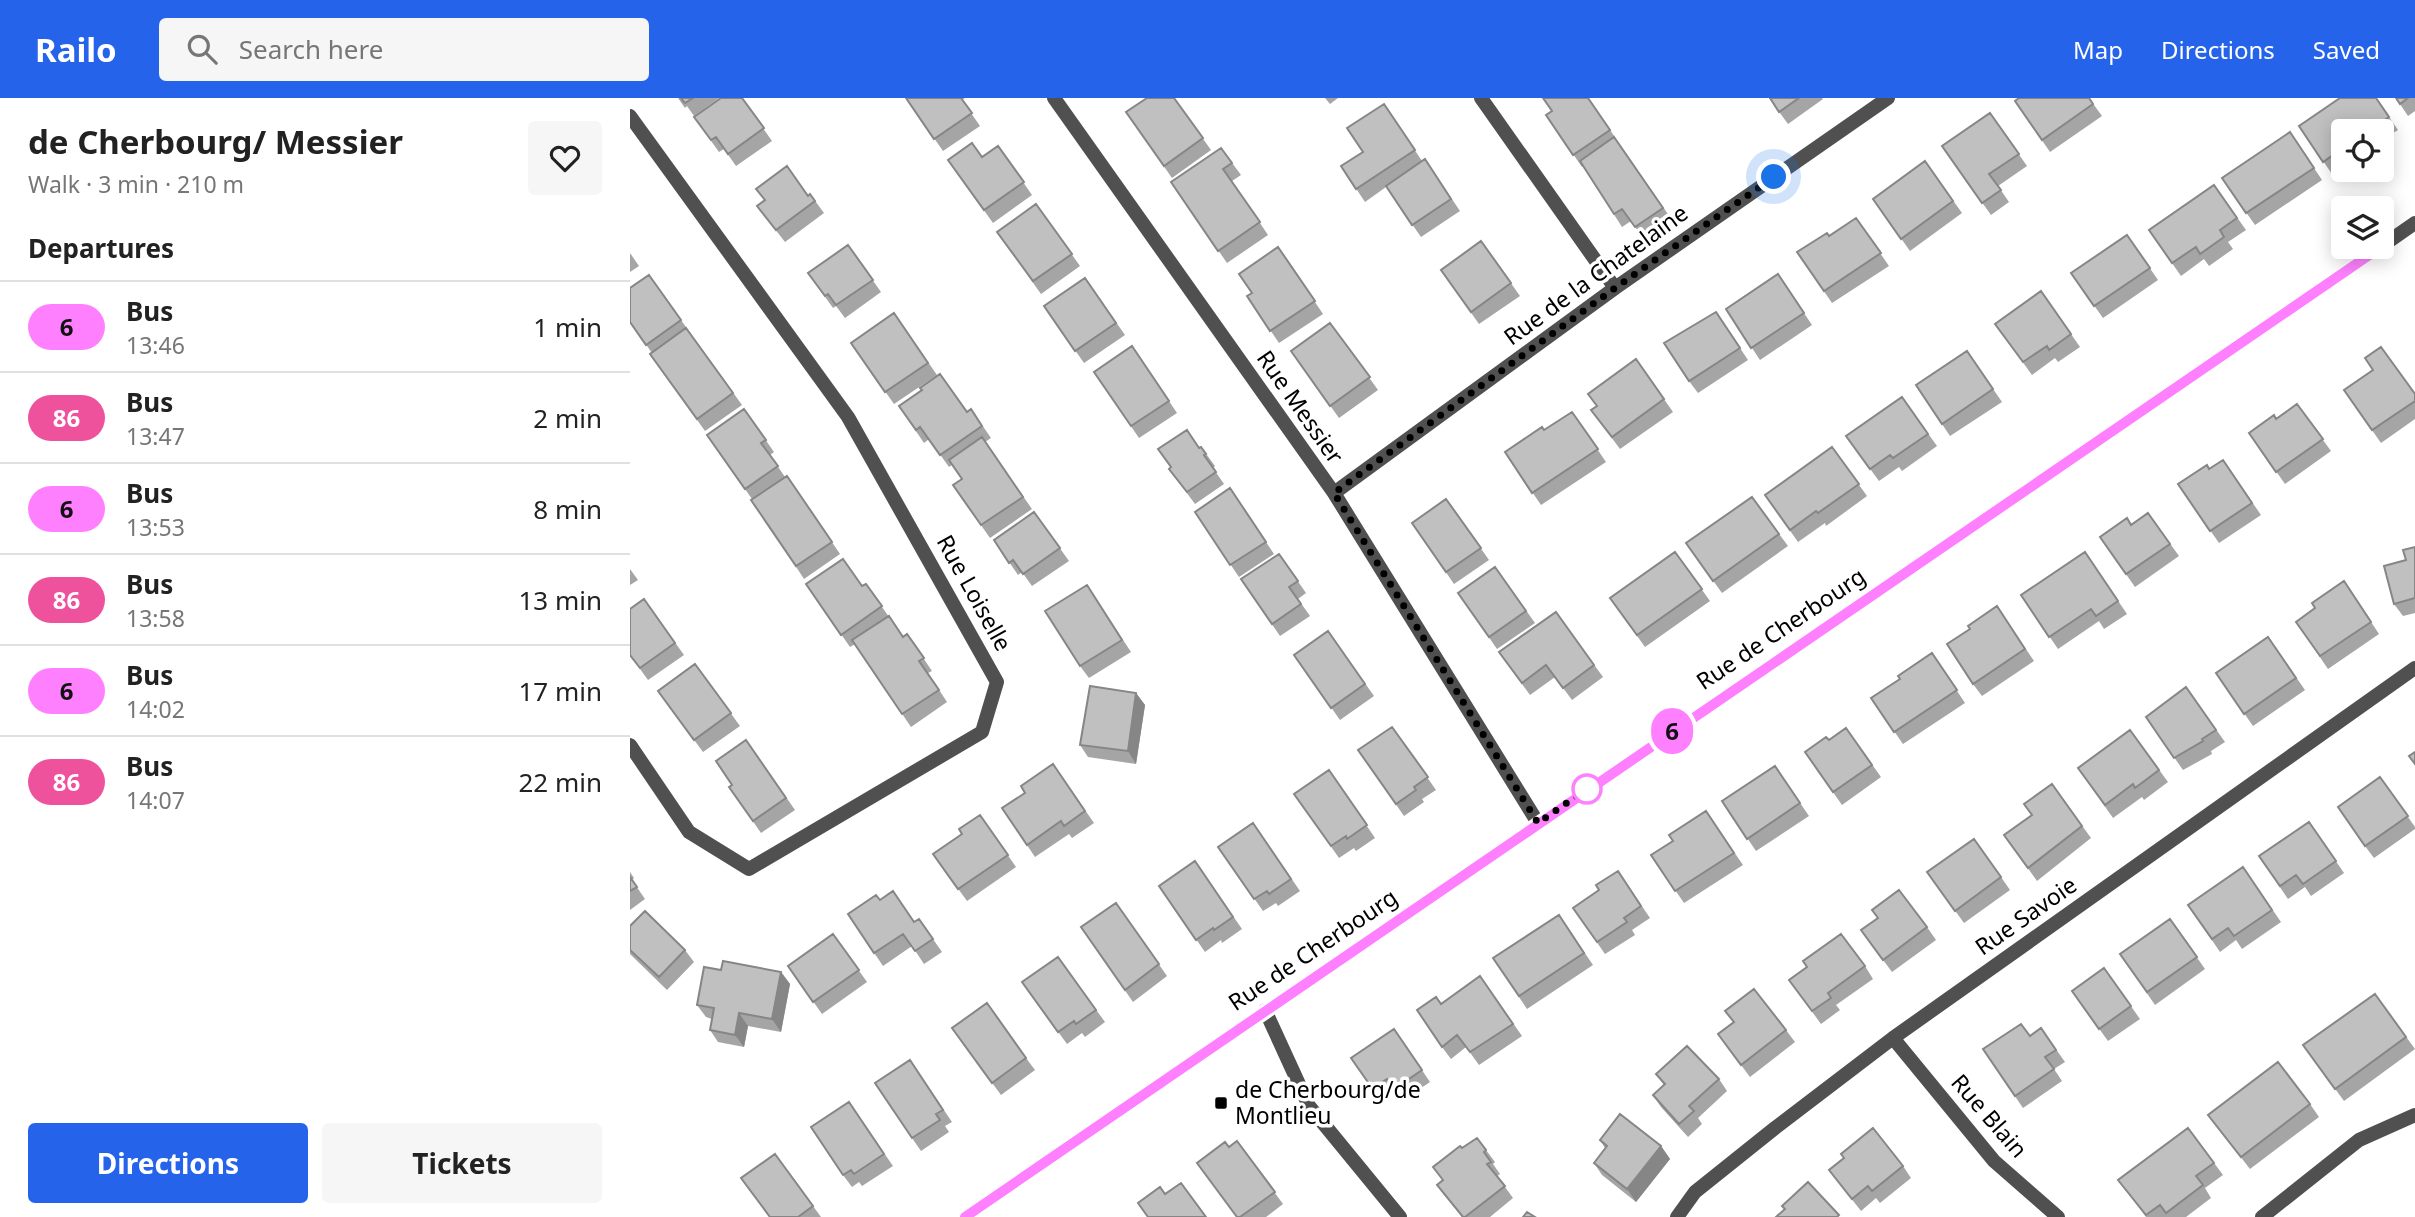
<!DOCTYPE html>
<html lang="en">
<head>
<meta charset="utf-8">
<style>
  :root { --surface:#fff; --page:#f6f6f6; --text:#222; --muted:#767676; --line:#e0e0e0; --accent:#2563eb }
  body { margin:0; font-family:"Noto Sans",sans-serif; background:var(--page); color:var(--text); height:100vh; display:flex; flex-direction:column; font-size:26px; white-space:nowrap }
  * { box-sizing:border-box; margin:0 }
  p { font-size:23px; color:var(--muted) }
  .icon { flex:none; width:38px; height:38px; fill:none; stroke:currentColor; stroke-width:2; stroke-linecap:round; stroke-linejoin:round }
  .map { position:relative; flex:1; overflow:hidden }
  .details { display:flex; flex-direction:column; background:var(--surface); width:630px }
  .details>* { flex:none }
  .badge { padding:0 14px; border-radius:23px; font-size:24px; line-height:46px }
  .fabs { position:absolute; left:1701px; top:21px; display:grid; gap:14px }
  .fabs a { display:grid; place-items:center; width:63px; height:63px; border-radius:7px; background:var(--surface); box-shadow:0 4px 18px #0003; font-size:35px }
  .you { position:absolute; width:35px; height:35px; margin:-18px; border:5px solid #fff; border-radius:50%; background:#1a73e8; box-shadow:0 0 0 10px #1a73e833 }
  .map>.badge { position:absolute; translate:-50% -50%; box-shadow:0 0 0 4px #fff }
  h2 { padding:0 28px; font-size:26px; line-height:63px }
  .round { display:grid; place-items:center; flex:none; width:74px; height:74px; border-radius:7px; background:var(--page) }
  .summary { display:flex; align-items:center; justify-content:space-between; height:119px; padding:0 28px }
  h1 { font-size:33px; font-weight:700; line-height:52px }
  .primary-button { display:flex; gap:14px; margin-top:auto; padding:14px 28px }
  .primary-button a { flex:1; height:80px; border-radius:7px; background:var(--accent); color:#fff; font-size:28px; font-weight:700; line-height:80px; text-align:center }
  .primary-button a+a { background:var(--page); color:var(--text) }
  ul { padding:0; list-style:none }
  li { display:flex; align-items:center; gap:21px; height:91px; padding:0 28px; border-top:2px solid var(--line) }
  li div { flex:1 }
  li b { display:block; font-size:26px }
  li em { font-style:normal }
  li .badge { min-width:77px; font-weight:700; text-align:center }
  header { display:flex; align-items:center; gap:42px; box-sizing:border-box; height:98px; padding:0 35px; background:var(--accent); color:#fff }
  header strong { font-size:33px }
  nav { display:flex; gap:38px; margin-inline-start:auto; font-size:24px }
  .search { width:490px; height:63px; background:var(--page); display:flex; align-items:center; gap:18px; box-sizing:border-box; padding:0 24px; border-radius:7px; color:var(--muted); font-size:26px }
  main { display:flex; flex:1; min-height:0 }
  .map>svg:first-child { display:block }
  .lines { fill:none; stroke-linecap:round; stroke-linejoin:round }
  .minor { stroke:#505050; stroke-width:14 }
  .tertiary { stroke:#505050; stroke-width:14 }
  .wall { fill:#a5a5a5 }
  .shaded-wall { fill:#868686 }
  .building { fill:#c0c0c0; stroke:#868686; stroke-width:2 }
  .line-casing { stroke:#fff; stroke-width:16 }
  .line { stroke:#ff80ff; stroke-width:10 }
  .walk { stroke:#000; stroke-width:7; stroke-dasharray:0 12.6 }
  .stop-dot { fill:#fff; stroke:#ff80ff; stroke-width:3.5 }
  .poi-dot { fill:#000; stroke:#fff; stroke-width:2.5 }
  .labels { text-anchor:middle; stroke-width:7; stroke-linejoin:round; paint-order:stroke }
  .street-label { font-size:23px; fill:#000; stroke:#fff }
  .poi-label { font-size:23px; fill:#000; stroke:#fff; text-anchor:start }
</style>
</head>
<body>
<header>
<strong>Railo</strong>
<div class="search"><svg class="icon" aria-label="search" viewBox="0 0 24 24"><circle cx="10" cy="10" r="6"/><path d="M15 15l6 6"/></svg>Search here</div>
<nav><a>Map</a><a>Directions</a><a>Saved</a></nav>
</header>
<main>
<section class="details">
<div class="summary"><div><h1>de Cherbourg/ Messier</h1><p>Walk · 3 min · 210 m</p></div><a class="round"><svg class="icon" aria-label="heart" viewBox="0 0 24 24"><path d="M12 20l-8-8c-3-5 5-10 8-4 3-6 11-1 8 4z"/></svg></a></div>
<h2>Departures</h2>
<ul>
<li><span class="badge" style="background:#ff80ff;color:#111">6</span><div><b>Bus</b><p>13:46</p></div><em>1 min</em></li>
<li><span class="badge" style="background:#ef529d;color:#fff">86</span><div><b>Bus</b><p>13:47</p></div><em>2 min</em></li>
<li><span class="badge" style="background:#ff80ff;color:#111">6</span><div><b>Bus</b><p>13:53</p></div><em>8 min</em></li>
<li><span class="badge" style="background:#ef529d;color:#fff">86</span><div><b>Bus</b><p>13:58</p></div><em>13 min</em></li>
<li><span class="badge" style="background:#ff80ff;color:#111">6</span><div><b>Bus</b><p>14:02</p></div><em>17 min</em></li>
<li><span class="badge" style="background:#ef529d;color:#fff">86</span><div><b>Bus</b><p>14:07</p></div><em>22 min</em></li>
</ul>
<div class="primary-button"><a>Directions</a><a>Tickets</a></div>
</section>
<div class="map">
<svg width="1785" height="1119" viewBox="0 0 1785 1119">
  <rect width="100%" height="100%" fill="#fff"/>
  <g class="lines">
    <path class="minor" d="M424 0 704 395 908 725
      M851 0 985 190
      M0 18 218 319 367 584 352 634 119 771 59 734 0 647
      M704 395 985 190 1258 0
      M635 912 679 1008 770 1119
      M1263 940 1364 1063 1428 1119
      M1047 1119 1065 1094 1145 1030 1263 940 1785 570
      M1632 1119 1729 1042 1785 1017"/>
    <path class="tertiary" d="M1752 148 1785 125
      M335 1119 1751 149"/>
  </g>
  <path class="wall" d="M48 0H89L64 18 57 8 55 10Z
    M112 0 142 43 106 68 94 51 89 54 64 19Z
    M276 0H335L332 2 350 28 313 53Z
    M544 0 581 52 542 80 496 14Z
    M695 0H708L700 6Z
    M958 0 1042 122 1014 142 1001 123 992 129 953 68 952 69 916 17Z
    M1139 0H1192L1193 1 1158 26Z
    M1459 0 1472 18 1420 54 1385 3Z
    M1746 0 1768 32 1752 42V33H1713V68L1702 76 1669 28Z
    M1766 0H1785V13L1778 18Z
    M754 6 792 63 795 61 830 113 791 139 756 89 735 104 711 68 733 54Z
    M1360 15 1397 68 1368 88 1379 104 1361 117 1312 48Z
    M1660 34 1692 82 1625 127 1592 80Z
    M368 48 402 97 363 125 318 62 352 59Z
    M591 50 611 77 602 83 638 137 597 165 541 84Z
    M1295 63 1332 115 1280 153 1243 101Z
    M1584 87 1616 132 1598 144 1603 151 1579 168 1574 161 1551 178 1519 132Z
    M180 96 194 115 155 144 127 108 178 98Z
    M406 106 450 168 411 196 367 134Z
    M1226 120 1259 168 1202 205 1167 154 1199 138Z
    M1497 137 1528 182 1473 220 1441 175Z
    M851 143 890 198 849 226 811 172Z
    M218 147 251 194 215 220 206 208 203 210 178 175Z
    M648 149 693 216 649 245 617 198 622 195Z
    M0 155 9 168 0 174Z
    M1148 176 1182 227 1130 262 1096 211Z
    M455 180 495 237 454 265 414 208Z
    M1086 214 1118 262 1068 295 1059 283Z
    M264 215 307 277 264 306 221 245Z
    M51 222 112 307 75 333 20 256 22 255 0 224Z
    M700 225 748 292 709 320 661 253Z
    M1365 226 1441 236 1450 249 1428 264 1425 260 1402 277Z
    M502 248 547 315 509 340 464 274Z
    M1337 253 1372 304 1320 338 1286 287Z
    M1006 261 1043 314 990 351 961 312 967 308Z
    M1714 292 1785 296V321L1751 345Z
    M1272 299 1307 348 1272 373 1269 369 1249 383 1216 338Z
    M1667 306 1701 353 1655 386 1619 335 1646 321Z
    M269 308 337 314 341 311 361 340 355 344 402 411 360 440 323 387 332 381 322 367 319 369 299 341 294 345Z
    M114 311 144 354 140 357 155 379 157 378 210 456 174 481 122 401 77 337Z
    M942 314 976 364 911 407 875 354 914 332Z
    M571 349 585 368 583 370 594 386 565 406 539 371Z
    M1202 349 1237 398 1196 428 1195 425 1168 444 1135 397Z
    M1593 362 1631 417 1589 445 1548 386 1579 371Z
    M600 390 644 456 609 479 565 414Z
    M1122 399 1158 448 1092 495 1056 445Z
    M816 401 859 462 824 486 782 425Z
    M404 414 439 463 402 488 392 474 388 477 364 442Z
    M1518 415 1549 458 1505 489 1470 439 1501 427Z
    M1785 449V515L1773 518 1764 506Z
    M1045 454 1080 503 1015 549 980 500Z
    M1455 454 1497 516 1474 531 1469 523 1428 551 1391 497Z
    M649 456 676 495 668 501 680 518 650 538 611 481Z
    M865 469 905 525 867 551 828 495Z
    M0 471 8 482 0 487Z
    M1714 483 1749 536 1698 571 1666 524 1685 510Z
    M176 486 232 488 236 486 273 539 277 536 302 573 298 575 317 604 281 629 225 546 220 549Z
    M457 487 501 554 459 580 450 568Z
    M14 501 54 557 18 582 0 557Z
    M1367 508 1404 563 1352 598 1343 586 1340 531Z
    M926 514 973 579 942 602 925 579 900 597 869 554Z
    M698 533 744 598 710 622 664 557Z
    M1638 539 1675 592 1623 628 1586 575Z
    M1302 555 1335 605 1273 646 1241 600 1270 581Z
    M65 566 110 628 73 654 28 593Z
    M1556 589 1595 644 1581 653 1582 656 1553 672 1516 619Z
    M506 595 515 607 506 666 458 659 450 647Z
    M762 629 806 692 792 701 794 704 774 718 728 652Z
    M1216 630 1251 679 1212 707 1175 654 1199 642Z
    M1500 632 1538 684 1514 702 1512 699 1483 720 1448 670Z
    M116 642 165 712 131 735 99 689 102 687Z
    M423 666 464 725 442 740 439 736 405 759 372 710 395 695Z
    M1145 668 1179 718 1126 753 1092 703Z
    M699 672 745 740 726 753 724 750 709 760 664 696Z
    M1750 679 1785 729V731L1744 760 1735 748Z
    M1422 686 1461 740 1407 783 1374 737 1402 717Z
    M1076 713 1113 767 1054 805 1021 757 1043 743Z
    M350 717 386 769 337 803 303 756 332 736Z
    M1679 724 1714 775 1681 798 1675 789 1658 801 1629 758Z
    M623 725 670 793 648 808 646 805 633 813 588 749Z
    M565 763 612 831 592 845 591 842 575 854 529 788Z
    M1613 769 1651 824 1612 851 1606 842 1590 854 1558 807Z
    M988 773 1020 820 1002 832 1005 837 975 856 943 810 969 792Z
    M0 774 4 780 2 782 15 801 0 812Z
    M1297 774 1371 779 1380 792 1334 825Z
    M250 802 284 824 289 821 312 854 294 866 282 848 253 868 218 816Z
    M486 805 537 878 503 904 451 829Z
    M929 817 963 867 897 911 863 860Z
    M1248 820 1297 829 1306 842 1262 874 1231 832Z
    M1540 821 1575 871 1525 907 1490 856Z
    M0 828 55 852 64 864 37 892 0 856Z
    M203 836 237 884 192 916 158 868Z
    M428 859 475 924 455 939 452 935 437 946 392 884Z
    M1235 868 1243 881 1206 907 1210 912 1191 926 1159 882Z
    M1474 870 1510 921 1478 943 1442 893Z
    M91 872 151 874 160 886 151 934 118 928 114 949 88 944 80 932 82 921 76 919 67 907Z
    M850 878 892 938 849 967 836 949 821 961 812 949 811 906Z
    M1745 896 1785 951 1714 1003 1673 947Z
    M322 930 396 960 405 972 371 997Z
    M1411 930 1435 964 1424 971 1432 983 1393 1010 1353 951 1400 938Z
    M764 931 800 984 772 1003 765 993 751 1003 742 990Z
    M1156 932 1165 944 1120 979 1088 936Z
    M280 962 322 1024 315 1028 319 1034 291 1053 282 1040Z
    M1026 976 1089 981 1097 993 1068 1020 1072 1026 1058 1039 1031 1009 1023 997 1034 987Z
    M219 1004 263 1068 232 1088 229 1084 222 1089 213 1077Z
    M1680 1006 1689 1019 1620 1071 1578 1017Z
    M1558 1030 1593 1077 1575 1090 1581 1100 1556 1119H1516L1488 1082Z
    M970 1042 1031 1048 1040 1061 1006 1104 972 1077 964 1065 975 1050Z
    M607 1043 653 1106 636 1119H606L599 1049Z
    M832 1050 856 1052 865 1064 863 1066 870 1076 867 1078 883 1100 860 1119H832L807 1087 813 1083 803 1069Z
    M145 1056 191 1119H139Z
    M1273 1068 1281 1080 1250 1105 1246 1100 1231 1113 1199 1072Z"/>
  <path class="shaded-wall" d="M506 595 515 607 506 666 498 653Z
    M151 874 160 886 151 934 142 921Z
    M109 915 118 928 114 949 105 937Z
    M1031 1048 1040 1061 1006 1104 997 1091Z"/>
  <path class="building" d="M51 0H63L55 5Z
    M91 0H112L134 30 98 56 86 39 81 42 64 19Z
    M276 0H331L342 15 304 41Z
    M517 0H544L573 40 534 68 496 14Z
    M913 0H958L980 32 943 57 916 17 922 13Z
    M1140 0H1169L1149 14Z
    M1389 0H1459L1463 6 1412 42 1385 3Z
    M1710 0H1746L1759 19 1738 33H1713V50L1693 64 1669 28Z
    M1766 0H1778L1770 6Z
    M754 6 785 52 726 91 711 68 733 54 717 30Z
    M1360 15 1389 56 1359 76 1371 92 1352 105 1312 48Z
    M1660 34 1684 70 1616 115 1592 80Z
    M984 39 1033 110 1005 129 992 111 984 116 950 63Z
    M342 45 352 59 368 48 394 84 354 112 318 62Z
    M591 50 602 65 593 71 630 124 588 153 541 84Z
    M795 61 821 101 782 127 756 88Z
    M1295 63 1323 103 1271 141 1243 101Z
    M157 68 178 98 180 96 185 103 146 132 127 108 135 102 126 91Z
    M1584 87 1607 120 1590 132 1594 139 1570 156 1566 149 1542 165 1519 132Z
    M406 106 442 156 403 183 367 134Z
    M1226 120 1251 155 1194 193 1167 154 1197 135 1199 138Z
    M1497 137 1520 170 1464 208 1441 175Z
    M851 143 881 185 841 214 811 172Z
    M218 147 243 182 206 207 198 196 195 198 178 175Z
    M648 149 685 203 640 233 617 198 622 195 609 176Z
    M1148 176 1174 215 1121 250 1096 211Z
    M19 177 51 222 16 247 0 224V190Z
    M455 180 486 225 445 253 414 208Z
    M1411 193 1441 236 1419 252 1417 248 1393 264 1365 226Z
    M1086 214 1110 250 1059 283 1034 245Z
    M264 215 298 265 255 294 221 245Z
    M700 225 740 279 700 308 661 253Z
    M56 230 103 295 67 321 20 256Z
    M502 248 539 303 501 328 464 274Z
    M1751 249 1785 296V303L1742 332 1714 292 1743 272 1735 260Z
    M1337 253 1363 291 1312 326 1286 287Z
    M1006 261 1034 301 982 339 961 312 967 308 958 296Z
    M310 276 337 314 341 311 352 328 310 357 290 329 286 332 269 308 292 292 290 290Z
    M1272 299 1298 336 1263 360 1260 357 1240 371 1216 338Z
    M1667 306 1693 341 1646 374 1619 335 1644 317 1646 321Z
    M114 311 136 342 131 345 148 368 115 391 77 337Z
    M942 314 968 351 902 395 875 354 912 329 914 332Z
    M557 332 569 350 571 349 576 356 574 357 586 374 557 394 539 371 541 369 528 351Z
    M352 339 393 399 351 427 323 387 332 381 319 362Z
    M1202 349 1229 386 1188 415 1186 413 1160 432 1135 397Z
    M1593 362 1622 405 1580 433 1548 386 1577 367 1579 371Z
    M157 378 202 444 166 468 121 402Z
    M600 390 636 444 600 467 565 414Z
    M1122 399 1149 436 1083 483 1056 445Z
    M816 401 851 450 816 474 782 425Z
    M404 414 430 450 393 476 383 462 379 465 364 442Z
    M1518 415 1540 446 1496 476 1470 439 1497 420 1501 427Z
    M1785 449V500L1764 506 1754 468 1776 462 1773 452Z
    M1045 454 1072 491 1007 537 980 500Z
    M1455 454 1488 503 1466 518 1461 511 1419 539 1391 497Z
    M649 456 668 483 659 489 671 506 642 526 611 481Z
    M213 461 232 488 236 486 252 508 211 537 176 486Z
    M865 469 896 513 859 539 828 495Z
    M1714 483 1741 524 1690 558 1666 524 1685 510 1682 505Z
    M457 487 492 542 450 568 415 513Z
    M14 501 45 545 10 570 0 557V511Z
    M1367 508 1395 551 1343 586 1317 546 1340 531 1338 528Z
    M926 514 964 567 933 590 916 567 892 585 869 554Z
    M259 518 273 539 277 536 294 560 289 563 309 592 272 616 222 542Z
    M698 533 735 586 701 610 664 557Z
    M1638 539 1666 580 1614 616 1586 575Z
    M1302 555 1327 592 1264 634 1241 600 1270 581 1268 578Z
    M65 566 101 615 64 642 28 593Z
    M460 588 506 595 498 653 450 647Z
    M1556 589 1586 632 1572 641 1573 643 1544 660 1516 619Z
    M762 629 798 679 784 689 786 692 766 706 728 652Z
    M1216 630 1242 667 1203 694 1175 654 1196 639 1199 642Z
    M1500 632 1529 672 1505 690 1503 686 1475 707 1448 670Z
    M116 642 156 700 123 723 99 689 102 687 86 663Z
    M1785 654V666L1779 658Z
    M423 666 455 713 434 728 431 723 397 747 372 710 395 695 391 688Z
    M1145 668 1170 705 1117 741 1092 703Z
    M699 672 737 727 717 741 716 738 701 748 664 696Z
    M1750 679 1778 718 1735 748 1708 709Z
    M1422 686 1452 728 1398 770 1374 737 1402 717 1394 706Z
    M1076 713 1104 755 1045 793 1021 757 1043 743 1039 737Z
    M350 717 378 757 328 791 303 756 332 736 329 731Z
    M1679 724 1706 763 1673 786 1666 777 1650 788 1629 758Z
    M623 725 661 781 639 796 637 793 624 801 588 749Z
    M1344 741 1371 779 1325 813 1297 774Z
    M565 763 603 819 584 832 583 830 566 842 529 788Z
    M1613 769 1642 812 1604 838 1598 830 1582 841 1558 807Z
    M988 773 1011 808 994 820 997 824 967 844 943 810 969 792 966 787Z
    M0 779 7 789 0 793Z
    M1269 792 1297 829 1253 862 1231 832 1248 820 1242 812Z
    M263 793 284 824 289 821 303 841 285 853 273 836 244 855 218 816 246 797 250 802Z
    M486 805 529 866 495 892 451 829Z
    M15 813 55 852 29 879 0 852V828Z
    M929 817 954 855 889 898 863 860Z
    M1540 821 1567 859 1517 894 1490 856Z
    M203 836 229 872 183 904 158 868Z
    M1211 836 1235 868 1198 895 1201 900 1182 913 1159 882 1177 869 1173 863Z
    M428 859 466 912 446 926 444 923 428 934 392 884Z
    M93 863 151 874 142 921 109 915 105 937 80 932 84 910 67 907 74 869 91 872Z
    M1474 870 1501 908 1469 931 1442 893Z
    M850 878 883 926 840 954 827 937 812 949 787 912 806 899 811 906Z
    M1124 891 1156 932 1111 967 1088 936 1104 924 1095 913Z
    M1745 896 1776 939 1705 991 1673 947Z
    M357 905 396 960 362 985 322 930Z
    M1391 926 1400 938 1411 930 1426 952 1415 959 1424 971 1385 998 1353 951Z
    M764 931 792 972 764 991 757 981 742 990 721 960Z
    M1057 948 1089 981 1059 1008 1064 1013 1049 1026 1023 997 1035 986 1026 976Z
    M280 962 313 1012 306 1016 310 1022 282 1040 245 985Z
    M1648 964 1680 1006 1611 1059 1578 1017Z
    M219 1004 254 1056 224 1076 221 1072 213 1077 181 1029Z
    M990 1016 1031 1048 997 1091 964 1065 977 1048 970 1042Z
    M1243 1030 1273 1068 1242 1093 1238 1088 1222 1101 1199 1072 1214 1060 1211 1056Z
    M1558 1030 1584 1065 1566 1078 1573 1087 1536 1115 1530 1107 1516 1117 1488 1082Z
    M847 1040 856 1052 854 1054 861 1064 857 1066 875 1088 835 1119H833L807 1087 813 1082 803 1069 830 1048 832 1050Z
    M607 1043 645 1094 610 1119H607L567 1065 595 1044 599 1049Z
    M145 1056 183 1108 168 1119H140L111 1080Z
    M1178 1084 1209 1117 1207 1119H1146L1155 1111 1152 1108Z
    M551 1085 576 1119H518L508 1105 530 1089 535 1096Z
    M897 1114 905 1119H893Z"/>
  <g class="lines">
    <g class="line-casing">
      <path id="line" d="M335 1119 1751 149"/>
    </g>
    <use href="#line" class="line"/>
    <path class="walk" d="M957 691 908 725 704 395 985 190 1144 79"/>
  </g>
  <circle class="stop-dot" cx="957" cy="691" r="14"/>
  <rect class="poi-dot" x="584" y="998" width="14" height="14" rx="3.5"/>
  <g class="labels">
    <g class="street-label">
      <text transform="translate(966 177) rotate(-36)" y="8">Rue de la Chatelaine</text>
      <text transform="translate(670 309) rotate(55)" y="8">Rue Messier</text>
      <text transform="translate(344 495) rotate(61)" y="8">Rue Loiselle</text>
      <text transform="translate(1151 531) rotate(-34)" y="8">Rue de Cherbourg</text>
      <text transform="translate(1396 818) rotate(-35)" y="8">Rue Savoie</text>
      <text transform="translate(683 852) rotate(-34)" y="8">Rue de Cherbourg</text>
      <text transform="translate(1359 1018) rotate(49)" y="8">Rue Blain</text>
    </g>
    <g class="poi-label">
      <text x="605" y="1000">de Cherbourg/de<tspan x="605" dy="26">Montlieu</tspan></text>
    </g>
  </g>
</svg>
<div class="fabs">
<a><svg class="icon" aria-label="locate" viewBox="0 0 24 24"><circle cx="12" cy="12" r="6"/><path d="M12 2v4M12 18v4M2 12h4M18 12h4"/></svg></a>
<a><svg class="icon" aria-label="layers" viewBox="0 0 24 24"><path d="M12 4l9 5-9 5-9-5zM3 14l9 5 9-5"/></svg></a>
</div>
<div class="you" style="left:1144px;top:79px"></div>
<b class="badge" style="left:1042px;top:633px;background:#ff80ff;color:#111">6</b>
</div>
</main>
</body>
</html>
